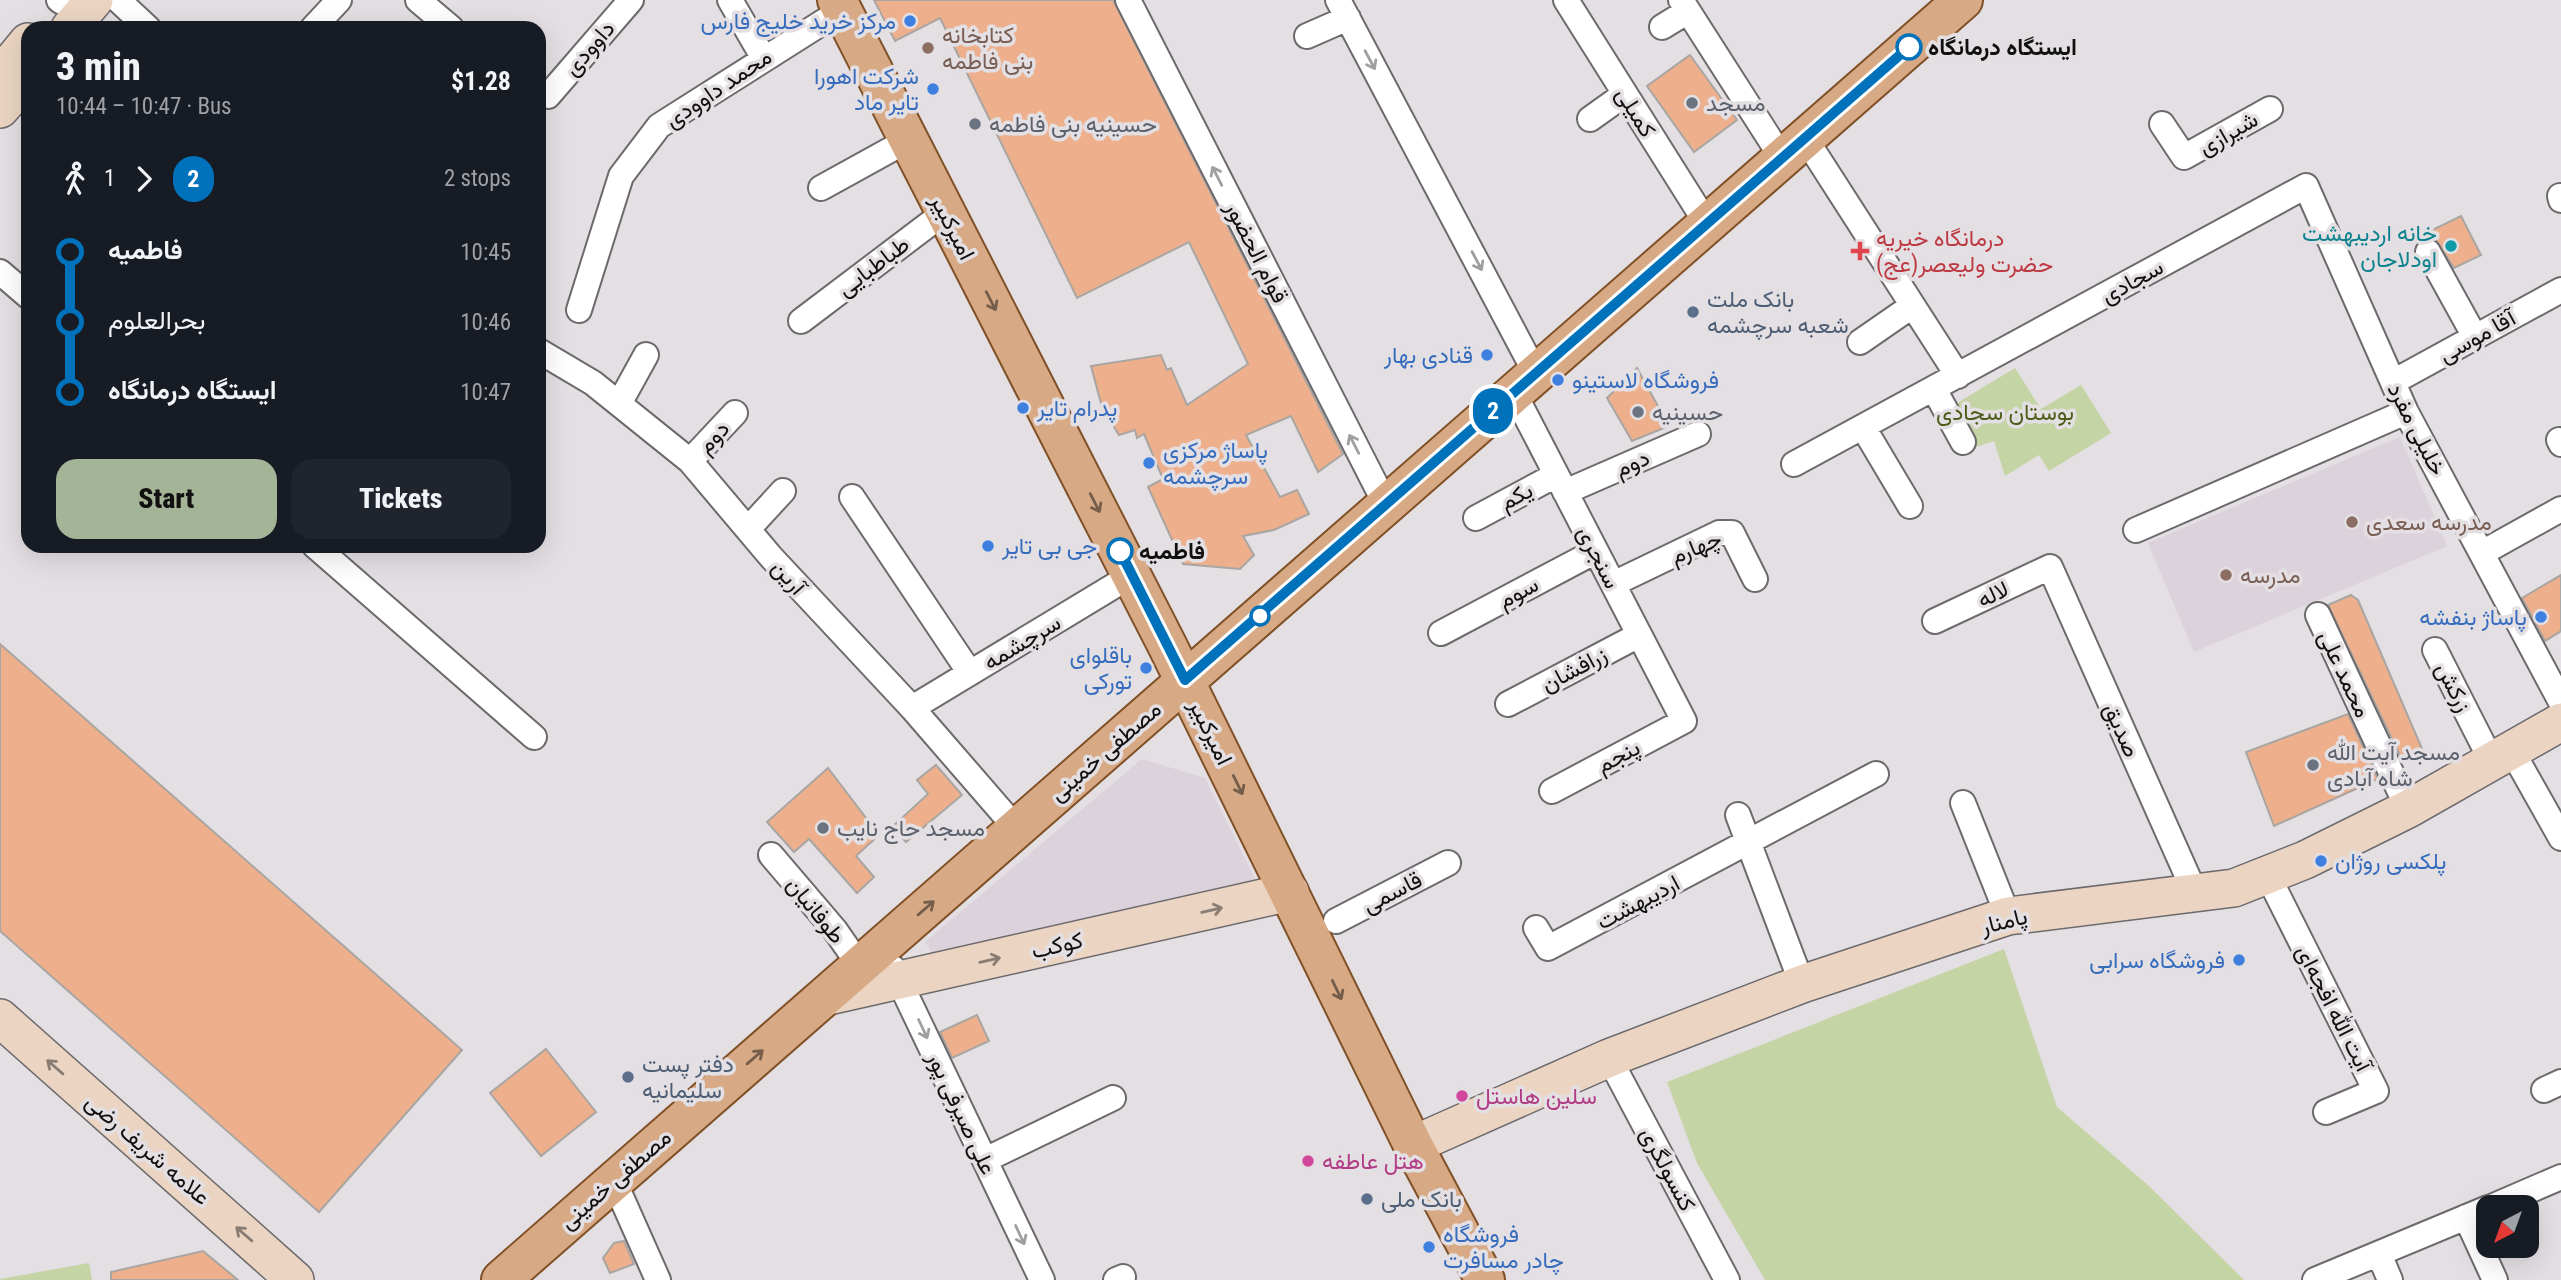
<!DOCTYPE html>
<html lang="en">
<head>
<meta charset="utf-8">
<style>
  :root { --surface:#171b24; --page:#20242c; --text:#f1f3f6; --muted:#9ea1a6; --accent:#a4b496 }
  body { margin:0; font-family:"Roboto Condensed",Vazirmatn,sans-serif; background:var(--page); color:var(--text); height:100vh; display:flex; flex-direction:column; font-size:26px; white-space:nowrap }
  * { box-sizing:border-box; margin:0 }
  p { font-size:23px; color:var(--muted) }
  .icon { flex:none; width:38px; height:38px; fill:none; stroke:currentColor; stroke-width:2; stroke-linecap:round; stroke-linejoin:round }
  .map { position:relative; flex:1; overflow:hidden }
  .sheet { position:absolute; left:21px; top:21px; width:525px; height:532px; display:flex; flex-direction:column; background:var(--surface); border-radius:21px; box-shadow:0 7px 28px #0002 }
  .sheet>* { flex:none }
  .badge { padding:0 14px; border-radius:23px; font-size:24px; line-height:46px }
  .needle { width:46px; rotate:221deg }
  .controls { position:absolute; left:2476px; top:1195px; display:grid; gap:14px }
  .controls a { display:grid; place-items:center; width:63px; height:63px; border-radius:14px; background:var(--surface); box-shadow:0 7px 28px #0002; font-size:35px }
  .map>.badge { position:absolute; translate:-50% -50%; box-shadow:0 0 0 4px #fff }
  .legs { display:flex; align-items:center; gap:10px; height:77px; padding:0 35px; font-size:23px }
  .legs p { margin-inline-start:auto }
  .headline { display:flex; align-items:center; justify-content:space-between; height:119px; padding:0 35px }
  h1 { font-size:38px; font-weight:800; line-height:52px }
  .action { display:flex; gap:14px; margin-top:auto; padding:14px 35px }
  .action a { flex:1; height:80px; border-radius:21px; background:var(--accent); color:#111; font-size:28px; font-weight:800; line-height:80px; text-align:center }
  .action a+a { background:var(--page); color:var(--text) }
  ul { padding:0 35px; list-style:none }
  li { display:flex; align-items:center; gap:24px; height:70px; font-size:26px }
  li i { display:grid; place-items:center; width:10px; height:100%; margin:0 9px; background:currentColor }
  li i::after { content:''; width:18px; height:18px; margin:-9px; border:5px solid; border-radius:50%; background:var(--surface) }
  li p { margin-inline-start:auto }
  li:first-child i { background:linear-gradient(#0000 50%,currentColor 0) }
  li:last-child i { background:linear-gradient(currentColor 50%,#0000 0) }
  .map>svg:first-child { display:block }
  .built { fill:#dbd2db }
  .green { fill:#c5d4a4 }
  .building { fill:#eeb08c; stroke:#a9a5a2; stroke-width:2 }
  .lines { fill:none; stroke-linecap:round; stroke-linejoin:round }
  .street-casing { stroke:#6d6a6d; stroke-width:28 }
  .secondary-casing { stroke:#6d6a6d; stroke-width:40 }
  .primary-casing { stroke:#805027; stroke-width:42 }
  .street { stroke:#fff; stroke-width:24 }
  .secondary { stroke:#ebd5c2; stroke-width:37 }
  .primary { stroke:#d7aa85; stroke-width:38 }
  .oneway { stroke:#a09fa0 }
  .oneway2 { stroke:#745d4b }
  .oneway3 { stroke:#897c72 }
  .line-1-casing { stroke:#fff; stroke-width:16 }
  .line-1 { stroke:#0072bc; stroke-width:10 }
  .shop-dot { fill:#3f7fe0; stroke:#e3dfe3; stroke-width:2.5 }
  .stop-1-dot { fill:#fff; stroke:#0072bc; stroke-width:3.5 }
  .education-dot { fill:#8d6e63; stroke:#e3dfe3; stroke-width:2.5 }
  .worship-dot { fill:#6b7280; stroke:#e3dfe3; stroke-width:2.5 }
  .culture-dot { fill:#0f9aa8; stroke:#e3dfe3; stroke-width:2.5 }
  .health-dot { fill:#e0444e; stroke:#e3dfe3; stroke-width:2.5 }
  .service-dot { fill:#5c6f8a; stroke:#e3dfe3; stroke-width:2.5 }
  .hotel-dot { fill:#d1479c; stroke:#e3dfe3; stroke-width:2.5 }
  .labels { text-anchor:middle; stroke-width:7; stroke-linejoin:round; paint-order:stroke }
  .shop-label { font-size:23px; fill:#366cbe; stroke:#e3dfe3; text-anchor:end }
  .education-label { font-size:23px; fill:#785e54; stroke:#e3dfe3; text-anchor:start }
  .stop-label { font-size:23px; font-weight:bold; fill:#111011; stroke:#e3dfe3; text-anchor:start }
  .street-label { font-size:23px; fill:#111011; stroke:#e3dfe3 }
  .worship-label { font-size:23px; fill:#5b616d; stroke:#e3dfe3; text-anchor:start }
  .culture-label { font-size:23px; fill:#0d838f; stroke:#e3dfe3; text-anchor:end }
  .health-label { font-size:23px; fill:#be3a42; stroke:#e3dfe3; text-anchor:start }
  .service-label { font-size:23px; fill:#4e5e75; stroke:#e3dfe3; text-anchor:start }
  .park-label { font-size:23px; fill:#4d5d19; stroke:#e3dfe3 }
  .hotel-label { font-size:23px; fill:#b23c85; stroke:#e3dfe3; text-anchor:start }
</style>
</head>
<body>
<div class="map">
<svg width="2561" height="1280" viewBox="0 0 2561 1280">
  <rect width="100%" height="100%" fill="#e3dfe3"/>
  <path class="built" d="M2400 437 2447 546 2194 652 2148 543Z
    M1142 759 1205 778 1256 881 933 954 925 942Z"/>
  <path class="green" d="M2015 368 2041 409 2081 385 2111 433 2049 471 2039 455 2005 476 1994 441 1973 448 1949 408Z
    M2004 949 2057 1107 2149 1186 2244 1280H1765L1697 1163 1667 1082Z
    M89 1263 92 1280H0V1279Z"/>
  <path class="building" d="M874 0H1113L1343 454 1318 472 1291 416 1246 435 1280 497 1297 490 1309 514 1274 530 1243 536 1254 555 1240 569 1183 564 1148 487 1163 479 1144 434 1137 438 1135 430 1119 435 1102 407 1091 366 1161 355 1167 370 1171 368 1187 405 1248 364 1189 242 1077 298 940 18 895 41Z
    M1690 55 1737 120 1694 152 1647 86Z
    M2461 216 2481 255 2454 268 2436 240 2420 236Z
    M1637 368 1669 426 1632 441 1607 398Z
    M2561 575V631L2545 641 2522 598Z
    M2351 595 2358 600 2423 751 2403 762 2328 605Z
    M0 644 462 1050 319 1212 0 931Z
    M2348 714 2378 779 2274 826 2246 752Z
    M936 765 962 795 906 842 892 827 928 794 917 780Z
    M828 768 879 835 856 856 874 877 857 893 809 839 794 852 767 822Z
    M977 1015 989 1041 952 1058 940 1032Z
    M546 1049 596 1112 541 1156 490 1093Z
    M624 1241 634 1264 610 1273 603 1258 614 1243Z
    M203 1251 238 1280H111V1272Z"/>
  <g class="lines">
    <g class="street-casing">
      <path id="street" d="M59 0 62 2
        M118 0 148 28
        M418 0 451 28
        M730 0 763 57
        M1128 0 1386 505
        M1338 0 1536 374
        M1566 0 1707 224
        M1681 0 1782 158
        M1662 27 1688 11
        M313 28 339 0
        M1307 36 1348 18
        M548 96 631 0
        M1590 119 1625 94
        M2162 124 2184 157 2270 109
        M1805 138 1958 376
        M821 188 908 140
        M2560 196 2561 200
        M2428 252 2475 337
        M0 272 28 296
        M579 310 621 176 659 126 842 10
        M801 321 945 212
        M1860 342 1912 306
        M539 351 593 383 690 461 771 557 912 708 1016 828
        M2393 382 2561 290
        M1934 389 1963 442
        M1514 393 1684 721 1552 791
        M619 404 646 355
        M1863 427 1910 506
        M2559 440 2561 444
        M690 461 735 413
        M1794 464 2306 186 2406 412 2561 702
        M1565 492 1698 434
        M852 497 970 673
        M1476 518 1556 475
        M748 529 783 491
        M2136 530 2406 412
        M315 546 534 737
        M2482 553 2561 509
        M1613 584 1719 533H1732L1755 579
        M2318 615 2408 809
        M1935 621 2050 567 2195 893
        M1441 633 1596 551
        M2435 650 2492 762
        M1508 704 1639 635
        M912 708 1132 575
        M2512 751 2561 838
        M1963 803 2008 916
        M1738 815 1802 984
        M771 855 835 930 860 966
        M2268 876 2376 1091 2326 1112
        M1336 921 1448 863
        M1536 928 1548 948 1876 774
        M893 968 1042 1280
        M1609 1058 1727 1280
        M2544 1090 2561 1082
        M985 1160 1113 1098
        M614 1181 658 1280
        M2489 1208 2561 1177
        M2466 1217 2495 1280
        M2379 1254 2390 1280
        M1116 1280 1123 1277
        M2315 1280 2488 1208"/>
    </g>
    <g class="secondary-casing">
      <path id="secondary" d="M70 28 94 0
        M0 76 28 42
        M0 109 28 77
        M824 997 1290 892
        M0 1018 295 1280
        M1413 1145 1609 1058 1802 984 2008 916 2234 888 2305 860 2408 809 2561 722"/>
    </g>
    <g class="primary-casing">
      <path id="primary" d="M837 0 1167 645 1413 1145 1485 1280
        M501 1280 1963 0"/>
    </g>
    <use href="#street" class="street"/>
    <use href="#secondary" class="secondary"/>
    <use href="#primary" class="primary"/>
  </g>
  <defs><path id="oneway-shaft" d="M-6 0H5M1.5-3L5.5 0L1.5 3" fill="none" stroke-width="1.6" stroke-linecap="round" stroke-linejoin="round" transform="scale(1.75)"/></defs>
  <g class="oneway">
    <use href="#oneway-shaft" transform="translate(1370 60) rotate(62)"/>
    <use href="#oneway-shaft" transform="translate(1217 176) rotate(-117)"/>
    <use href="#oneway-shaft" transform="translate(1477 261) rotate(62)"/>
    <use href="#oneway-shaft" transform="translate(1354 444) rotate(-117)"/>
    <use href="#oneway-shaft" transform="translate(923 1029) rotate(65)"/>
    <use href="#oneway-shaft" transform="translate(1020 1235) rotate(65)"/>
  </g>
  <g class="oneway2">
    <use href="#oneway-shaft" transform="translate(991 301) rotate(63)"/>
    <use href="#oneway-shaft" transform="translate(1095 503) rotate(63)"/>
    <use href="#oneway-shaft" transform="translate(1238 785) rotate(64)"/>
    <use href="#oneway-shaft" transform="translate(926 908) rotate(-41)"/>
    <use href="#oneway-shaft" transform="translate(1337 990) rotate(64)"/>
    <use href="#oneway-shaft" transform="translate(755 1057) rotate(-41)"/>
  </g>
  <g class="oneway3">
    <use href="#oneway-shaft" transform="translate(1212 910) rotate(-13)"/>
    <use href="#oneway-shaft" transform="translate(990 960) rotate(-13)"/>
    <use href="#oneway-shaft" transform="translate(55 1067) rotate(-139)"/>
    <use href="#oneway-shaft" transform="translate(244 1234) rotate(-139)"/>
  </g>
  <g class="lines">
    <g class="line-1-casing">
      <path id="line-1" d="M1120 551 1185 680 1909 47"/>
    </g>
    <use href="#line-1" class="line-1"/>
  </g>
  <g class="shop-dot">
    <circle cx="910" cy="21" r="7"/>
    <circle cx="933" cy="89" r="7"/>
    <circle cx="1487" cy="355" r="7"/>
    <circle cx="1558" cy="380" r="7"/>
    <circle cx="1023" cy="408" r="7"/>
    <circle cx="1149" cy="463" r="7"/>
    <circle cx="988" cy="546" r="7"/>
    <circle cx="2541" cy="617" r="7"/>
    <circle cx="1146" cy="668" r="7"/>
    <circle cx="2321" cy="861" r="7"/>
    <circle cx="2239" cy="960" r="7"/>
    <circle cx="1429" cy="1247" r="7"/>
  </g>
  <g class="stop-1-dot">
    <circle cx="1909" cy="47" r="12"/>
    <circle cx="1120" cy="551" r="12"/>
    <circle cx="1260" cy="616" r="9"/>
  </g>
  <g class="education-dot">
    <circle cx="928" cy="48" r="7"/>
    <circle cx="2352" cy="522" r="7"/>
    <circle cx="2226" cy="575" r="7"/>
  </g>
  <g class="worship-dot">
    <circle cx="1692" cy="103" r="7"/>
    <circle cx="975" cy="124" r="7"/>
    <circle cx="1638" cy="412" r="7"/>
    <circle cx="2313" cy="765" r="7"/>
    <circle cx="823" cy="828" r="7"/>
  </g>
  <circle class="culture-dot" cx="2451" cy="246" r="7"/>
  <path class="health-dot" d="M1856.5 240.5h7v7h7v7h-7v7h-7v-7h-7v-7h7z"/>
  <g class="service-dot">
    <circle cx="1693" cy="312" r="7"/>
    <circle cx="628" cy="1077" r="7"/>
    <circle cx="1367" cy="1199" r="7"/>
  </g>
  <g class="hotel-dot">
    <circle cx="1462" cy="1096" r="7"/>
    <circle cx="1308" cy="1161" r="7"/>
  </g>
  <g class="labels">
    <g class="shop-label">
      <text x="896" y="29">مرکز خرید خلیج فارس</text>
      <text x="919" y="84">شرکت اهورا<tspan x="919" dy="26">تایر ماد</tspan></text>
      <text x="1473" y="363">قنادی بهار</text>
      <text x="1572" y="388" text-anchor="start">فروشگاه لاستینو</text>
      <text x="1037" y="416" text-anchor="start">پدرام تایر</text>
      <text x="1163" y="458" text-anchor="start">پاساژ مرکزی<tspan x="1163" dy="26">سرچشمه</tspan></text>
      <text x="1002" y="554" text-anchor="start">جی بی تایر</text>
      <text x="2527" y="625">پاساژ بنفشه</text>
      <text x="1132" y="663">باقلوای<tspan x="1132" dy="26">تورکی</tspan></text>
      <text x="2335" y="869" text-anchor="start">پلکسی روژان</text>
      <text x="2225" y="968">فروشگاه سرابی</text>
      <text x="1443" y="1242" text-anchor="start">فروشگاه<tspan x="1443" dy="26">چادر مسافرت</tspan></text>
    </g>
    <g class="education-label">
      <text x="942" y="43">کتابخانه<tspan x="942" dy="26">بنی فاطمه</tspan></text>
      <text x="2366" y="530">مدرسه سعدی</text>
      <text x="2240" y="583">مدرسه</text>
    </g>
    <g class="stop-label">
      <text x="1928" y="55">ایستگاه درمانگاه</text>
      <text x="1139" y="559">فاطمیه</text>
    </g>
    <g class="street-label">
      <text transform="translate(589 48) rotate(-49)" y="8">داوودی</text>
      <text transform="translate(718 88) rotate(-34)" y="8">محمد داوودی</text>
      <text transform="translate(1636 112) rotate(58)" y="8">کمیلی</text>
      <text transform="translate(2228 133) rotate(-30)" y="8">شیرازی</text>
      <text transform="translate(953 227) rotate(63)" y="8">امیرکبیر</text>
      <text transform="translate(1257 252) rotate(63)" y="8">قوام الحضور</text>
      <text transform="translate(873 266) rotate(-37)" y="8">طباطبایی</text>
      <text transform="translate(2132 281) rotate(-29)" y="8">سجادی</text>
      <text transform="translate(2477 336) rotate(-29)" y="8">آقا موسی</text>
      <text transform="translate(2417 429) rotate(63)" y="8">خلیلی مفرد</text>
      <text transform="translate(713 437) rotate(-47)" y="8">دوم</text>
      <text transform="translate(1632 463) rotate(-24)" y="8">دوم</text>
      <text transform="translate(1516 496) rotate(-28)" y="8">یکم</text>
      <text transform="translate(1696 547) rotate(-22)" y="8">چهارم</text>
      <text transform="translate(1599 557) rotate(63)" y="8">سنجری</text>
      <text transform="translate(789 577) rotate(49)" y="8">آرین</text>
      <text transform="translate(1518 592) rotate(-28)" y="8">سوم</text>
      <text transform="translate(1993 594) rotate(-25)" y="8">لاله</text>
      <text transform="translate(1022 642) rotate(-31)" y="8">سرچشمه</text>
      <text transform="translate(1574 669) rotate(-28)" y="8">زرافشان</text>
      <text transform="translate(2345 674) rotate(65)" y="8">محمد علی</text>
      <text transform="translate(2454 687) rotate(63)" y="8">زرکش</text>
      <text transform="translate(2122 730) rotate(66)" y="8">صدیق</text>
      <text transform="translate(1211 732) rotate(64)" y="8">امیرکبیر</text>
      <text transform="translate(1105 751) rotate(-41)" y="8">مصطفی خمینی</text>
      <text transform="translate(1618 756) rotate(-28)" y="8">پنجم</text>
      <text transform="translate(1392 892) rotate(-27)" y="8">قاسمی</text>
      <text transform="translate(1638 902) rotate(-28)" y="8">اردیبهشت</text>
      <text transform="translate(816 910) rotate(51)" y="8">طوفانیان</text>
      <text transform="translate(2004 921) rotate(-14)" y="8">پامنار</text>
      <text transform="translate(1057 945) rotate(-13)" y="8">کوکب</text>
      <text transform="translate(2334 1008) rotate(63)" y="8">آیت الله افجه‌ای</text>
      <text transform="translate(962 1113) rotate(65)" y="8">علی صیرفی پور</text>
      <text transform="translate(148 1149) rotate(41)" y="8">علامه شریف رضی</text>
      <text transform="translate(1668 1169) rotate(62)" y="8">کنسولگری</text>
      <text transform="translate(615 1179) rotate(-41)" y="8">مصطفی خمینی</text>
    </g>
    <g class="worship-label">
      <text x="1706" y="111">مسجد</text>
      <text x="989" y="132">حسینیه بنی فاطمه</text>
      <text x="1652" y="420">حسینیه</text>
      <text x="2327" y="760">مسجد آیت الله<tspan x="2327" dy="26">شاه آبادی</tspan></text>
      <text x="837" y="836">مسجد حاج نایب</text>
    </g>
    <g class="culture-label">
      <text x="2437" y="241">خانه اردیبهشت<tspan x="2437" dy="26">اودلاجان</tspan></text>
    </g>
    <g class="health-label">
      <text x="1876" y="246">درمانگاه خیریه<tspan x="1876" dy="26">حضرت ولیعصر(عج)</tspan></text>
    </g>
    <g class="service-label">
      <text x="1707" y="307">بانک ملت<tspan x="1707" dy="26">شعبه سرچشمه</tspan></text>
      <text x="642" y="1072">دفتر پست<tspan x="642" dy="26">سلیمانیه</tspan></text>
      <text x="1381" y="1207">بانک ملی</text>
    </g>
    <g class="park-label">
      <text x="2005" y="420">بوستان سجادی</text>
    </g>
    <g class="hotel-label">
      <text x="1476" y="1104">سلین هاستل</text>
      <text x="1322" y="1169">هتل عاطفه</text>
    </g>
  </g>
</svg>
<div class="controls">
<a><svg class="needle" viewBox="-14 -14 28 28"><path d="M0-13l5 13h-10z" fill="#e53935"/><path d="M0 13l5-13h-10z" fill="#9ea1a6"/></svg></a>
</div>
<b class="badge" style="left:1493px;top:411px;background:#0072bc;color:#fff">2</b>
<section class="sheet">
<div class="headline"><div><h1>3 min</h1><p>10:44 – 10:47 · Bus</p></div><b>$1.28</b></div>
<div class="legs"><svg class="icon" aria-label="walk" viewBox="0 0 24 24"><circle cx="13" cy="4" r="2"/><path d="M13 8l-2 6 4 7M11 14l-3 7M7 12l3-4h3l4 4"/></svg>1<svg class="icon" aria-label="forward" viewBox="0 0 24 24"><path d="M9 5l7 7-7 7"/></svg><b class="badge" style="background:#0072bc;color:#fff">2</b><p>2 stops</p></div>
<ul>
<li><i style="color:#0072bc"></i><b>فاطمیه</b><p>10:45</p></li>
<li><i style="color:#0072bc"></i><span>بحرالعلوم</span><p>10:46</p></li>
<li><i style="color:#0072bc"></i><b>ایستگاه درمانگاه</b><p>10:47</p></li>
</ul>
<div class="action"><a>Start</a><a>Tickets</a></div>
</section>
</div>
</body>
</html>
